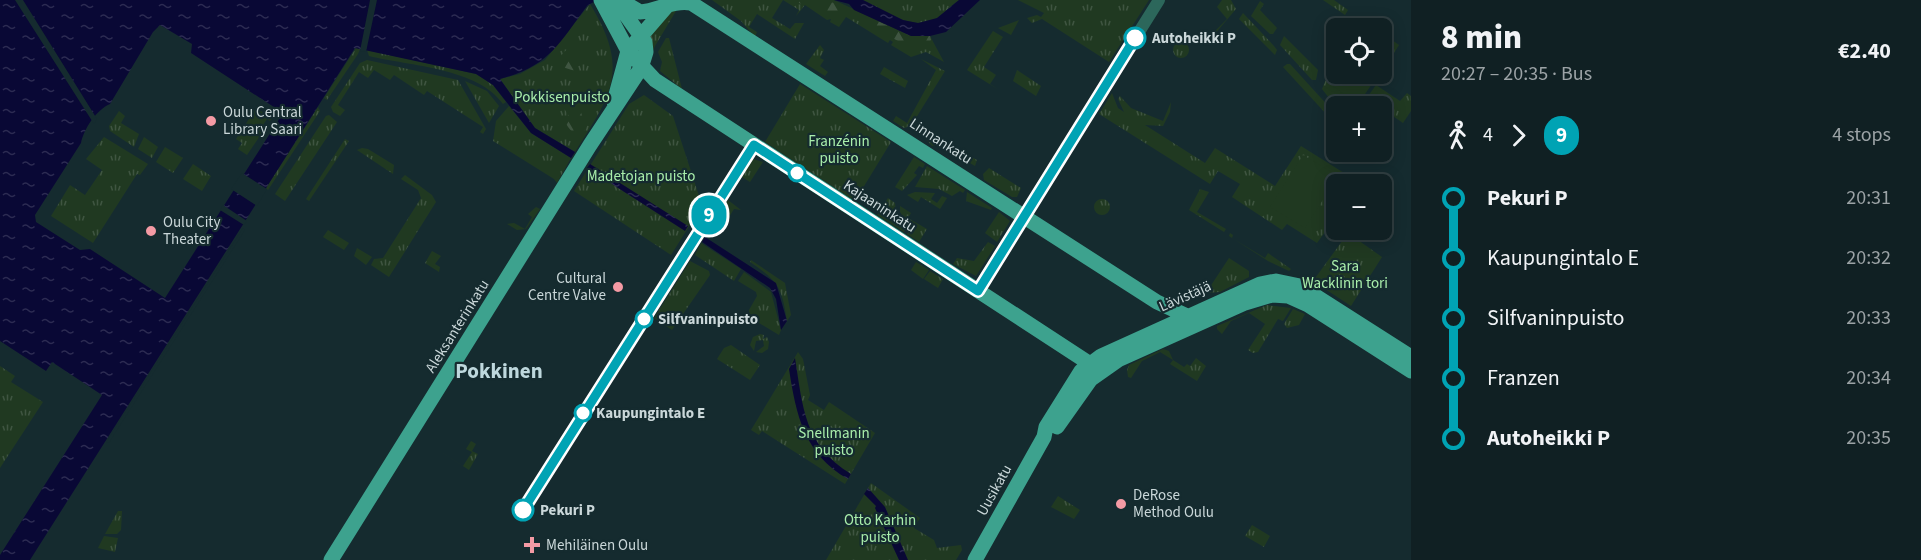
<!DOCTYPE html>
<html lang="en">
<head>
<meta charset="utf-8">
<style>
  :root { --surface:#102023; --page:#19282b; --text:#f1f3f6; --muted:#9ca3a6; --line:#303e41 }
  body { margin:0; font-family:"Source Sans 3",sans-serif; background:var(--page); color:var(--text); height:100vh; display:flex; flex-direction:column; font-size:22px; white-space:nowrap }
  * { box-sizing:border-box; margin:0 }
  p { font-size:20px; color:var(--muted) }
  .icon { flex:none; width:33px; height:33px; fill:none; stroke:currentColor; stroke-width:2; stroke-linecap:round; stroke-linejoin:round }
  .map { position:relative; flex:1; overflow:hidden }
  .side { display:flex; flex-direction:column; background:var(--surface); width:510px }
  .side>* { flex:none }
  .badge { padding:0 12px; border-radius:20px; font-size:21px; line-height:39px }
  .buttons { position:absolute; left:1326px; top:18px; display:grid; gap:12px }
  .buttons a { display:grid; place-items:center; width:66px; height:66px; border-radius:9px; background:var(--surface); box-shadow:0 3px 15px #0003,0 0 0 2px var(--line); font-size:30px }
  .map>.badge { position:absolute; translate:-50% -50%; box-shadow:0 0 0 3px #fff }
  .legs { display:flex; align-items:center; gap:9px; height:66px; padding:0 30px; font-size:20px }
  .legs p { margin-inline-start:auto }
  .overview { display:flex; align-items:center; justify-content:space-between; height:102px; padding:0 30px }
  h1 { font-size:33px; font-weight:800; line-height:45px }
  ul { padding:0 30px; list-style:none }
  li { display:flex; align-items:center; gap:21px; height:60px; font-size:22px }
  li i { display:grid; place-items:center; width:9px; height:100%; margin:0 8px; background:currentColor }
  li i::after { content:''; width:15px; height:15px; margin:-8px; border:4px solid; border-radius:50%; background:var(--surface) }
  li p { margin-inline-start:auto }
  li:first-child i { background:linear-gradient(#0000 50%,currentColor 0) }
  li:last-child i { background:linear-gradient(currentColor 50%,#0000 0) }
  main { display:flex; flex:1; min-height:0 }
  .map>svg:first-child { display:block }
  .grass { fill:url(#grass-tufts) }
  .forest { fill:url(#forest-firs) }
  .garden { fill:#203921 }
  .water { fill:url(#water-ripples); fill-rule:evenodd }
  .pier { fill:#152b2f }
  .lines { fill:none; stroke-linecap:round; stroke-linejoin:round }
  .minor { stroke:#2c675b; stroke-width:12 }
  .major { stroke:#3da28e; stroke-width:15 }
  .line-1-casing { stroke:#fff; stroke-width:14 }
  .line-1 { stroke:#00a3b4; stroke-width:9 }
  .stop-1-dot { fill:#fff; stroke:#00a3b4; stroke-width:3 }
  .poi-dot { fill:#f49aa4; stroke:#152b2f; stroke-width:2 }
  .labels { text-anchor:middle; stroke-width:4.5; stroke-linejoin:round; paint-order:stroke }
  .stop-label { font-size:15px; font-weight:bold; fill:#cad7d9; stroke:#152b2f; text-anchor:start }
  .park-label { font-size:15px; fill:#a9eeab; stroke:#152b2f }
  .poi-label { font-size:15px; fill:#cad7d9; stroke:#152b2f; text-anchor:start }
  .street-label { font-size:15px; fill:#cad7d9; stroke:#152b2f }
  .district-label { font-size:21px; font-weight:bold; fill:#bed8dd; stroke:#152b2f }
</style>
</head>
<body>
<main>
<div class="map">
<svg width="1411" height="560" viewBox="0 0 1411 560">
  <defs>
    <pattern id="grass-tufts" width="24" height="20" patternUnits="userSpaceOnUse" patternTransform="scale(1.5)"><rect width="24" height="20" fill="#203921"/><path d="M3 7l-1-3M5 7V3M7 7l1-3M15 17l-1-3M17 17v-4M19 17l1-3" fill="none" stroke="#3f5541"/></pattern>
    <pattern id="forest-firs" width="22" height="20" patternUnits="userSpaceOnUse" patternTransform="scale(1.5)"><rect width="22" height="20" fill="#203921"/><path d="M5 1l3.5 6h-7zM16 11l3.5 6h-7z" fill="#3f5541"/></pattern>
    <pattern id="water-ripples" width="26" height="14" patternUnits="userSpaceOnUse" patternTransform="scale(1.5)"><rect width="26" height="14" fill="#090835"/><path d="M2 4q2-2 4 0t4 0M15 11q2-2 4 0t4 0" fill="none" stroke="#2c2b52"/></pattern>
  </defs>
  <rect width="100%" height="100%" fill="#152b2f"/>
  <path class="grass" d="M712 0H783L772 18 790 29 795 23H804L795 39 757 14 749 27 757 32 755 37 741 21Z
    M783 0H834L911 36H930L944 62 926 52 911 57 891 45 893 42 890 40 888 43 846 17 839 27 830 22 831 19 827 20 805 5 796 16 799 10Z
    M863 0H959C951 5 945 13 937 18 914 33 884 10 863 0Z
    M1018 0H1149L1109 62 1042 19 1032 23 1027 18 1037 15 1041 17 1044 13Z
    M1222 0H1231L1236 9 1214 35 1212 34 1227 19 1217 7Z
    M1323 0H1334L1348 10 1345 15Z
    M1260 1 1264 4 1260 10 1277 28 1273 34H1270L1251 16Z
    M590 4C630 69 612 94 575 152L535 128 500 79 520 74 545 60Z
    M679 6 655 46 653 50 649 36 671 10Z
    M1243 13 1274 46 1277 50 1275 55 1239 19Z
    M1019 20 1011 35 998 28Z
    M993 31 1003 37 984 67 996 75 990 84 999 90 967 70Z
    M1382 33 1399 45 1389 61 1382 56Z
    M1284 36 1318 70 1316 80H1312L1280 45Z
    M666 38H669L682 89 660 71 662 62 658 52Z
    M1173 50a8 8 0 1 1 16 0a8 8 0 1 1-16 0Z
    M820 45 824 50 820 58 824 60 820 66 828 72 825 76 806 64Z
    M356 48 360 49 358 54 327 100 324 98Z
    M367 50 476 74 493 85 506 102 503 104C478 68 410 66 369 56Z
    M921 59 945 71 911 126 904 128 893 121 896 116 907 123 936 70Z
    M367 60 458 80 486 129 483 134 480 132 483 127 427 91 424 95 394 75 390 80 374 70 368 78 359 72 338 105 345 110 340 116 333 112 331 107 360 63Z
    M1287 64H1290L1331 109 1332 112 1328 116 1283 67Z
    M884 67 908 81 905 88 880 74Z
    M1017 70 1041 86 1036 96 1013 81Z
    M1327 77 1331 79 1329 83 1361 106 1376 85 1400 101 1407 93 1411 96V111L1403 123 1368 99 1363 106 1336 107 1322 89Z
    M465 81 487 91 499 106 489 123Z
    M800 84 891 142 855 201 765 142Z
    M1112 93 1118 108 1124 112 1118 99 1120 96 1131 108 1163 121 1171 102 1170 112 1163 126 1145 125 1205 163 1215 148 1275 186 1301 146 1360 183 1336 184V217L1317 243 1287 224 1282 230 1232 197 1240 184 1218 171 1210 184 1099 114Z
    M644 95 673 116 701 202 700 209 671 255 574 191 629 104Z
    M509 106 531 133 571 158 557 183 554 179 493 141 496 121Z
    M318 107 320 111 268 190 266 188Z
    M256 108 272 118 270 121 267 119 263 125 266 127 247 155 238 149 242 143 236 139Z
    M119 111 125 116 121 123 139 134 134 147 110 131 109 126Z
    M329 115 337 122 285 201 275 194 326 116Z
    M930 130 943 138 941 144 932 146 925 138Z
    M104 137 148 164 140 175 137 174 93 243 51 216 70 185 85 195 102 170 86 159Z
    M144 137 158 147 152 158 138 149Z
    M345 139 349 141 309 201 306 199Z
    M947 143 977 160 975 166 946 149Z
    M165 147 183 158 173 173 156 162Z
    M362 148 368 149 394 165 393 174 357 150Z
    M914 157 925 164 923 168 919 166 914 173 917 175 902 191 895 187Z
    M753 159 763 162 750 182 742 177Z
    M193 164 211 176 202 191 183 179Z
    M927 166 965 190 963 193 960 191 952 196 939 189 915 187Z
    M989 168 1021 188 1017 197H1012L984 180 983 174Z
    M405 175 432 195 436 202 389 277 371 265 374 259 383 258 421 198 418 190 401 179Z
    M1200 189 1209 192 1197 212 1226 229 1224 232 1189 210Z
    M915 192 935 193 931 199 937 203 942 196 947 198 940 209 921 197 918 202 907 195Z
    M967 192 992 208 991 210 966 201Z
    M888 198 895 203 896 212 906 227 904 232 877 215Z
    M1094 207a8 8 0 1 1 16 0a8 8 0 1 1-16 0Z
    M728 200 741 210 734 209 726 222 717 216Z
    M900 206 911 213 908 218 927 229 919 242 907 234 911 229 900 212Z
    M536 207 540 209 526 229 517 230 507 224 514 223 525 229 532 217 528 214Z
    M999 212 1010 221 997 242 985 233Z
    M328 230 349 243 344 250 323 237Z
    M1230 233 1233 235 1232 238 1265 258 1268 253 1291 269 1289 271 1268 261 1229 236Z
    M1348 233 1382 257 1351 306 1313 281Z
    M988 242 995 246 976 276 953 264 957 258 974 261Z
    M701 243 741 269 734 281 695 255Z
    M357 248 372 257 366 265 354 256Z
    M432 251 441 256 435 264 440 267 439 272 425 263Z
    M1229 258 1249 271V277L1220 292 1206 293Z
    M751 260 785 283 791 315 787 321C782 287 778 281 750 262Z
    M690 261 709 271 710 275 672 330 654 318Z
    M916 262 929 270 923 279 911 270Z
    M930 271 943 279 938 288 924 279Z
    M744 272 771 292 781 330 779 335 749 317V310L757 296 756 292 738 281Z
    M1267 305 1291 308 1283 321 1278 319 1258 352 1253 353 1248 350 1265 324 1249 313 1231 321 1222 334 1217 329V326Z
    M1293 309 1305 314 1299 325 1287 328 1284 324Z
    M760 334 764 335 763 339 767 337 769 342 768 349 762 353 756 352 764 346 763 340 756 341 754 351 750 345 753 337Z
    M731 345 760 365 750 380 717 359 724 348Z
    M1163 349 1169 351 1173 360 1184 367 1187 364 1190 366 1196 358 1206 366 1197 381 1170 364 1173 360 1160 352 1142 361 1131 378 1128 377 1127 370 1129 365Z
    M798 352 803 359 810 395 808 400 824 410 829 402 875 433 845 484 762 431 759 435 751 430Z
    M0 366 15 376 11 382 43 402 0 468Z
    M471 441 476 444 472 451 478 454 469 470 426 442 463 466 472 452 466 449Z
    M871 483 920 518 914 528 934 540 937 548 961 545 962 550 956 560H826Z
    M1058 496 1080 510 1074 519 1051 507Z
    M118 511H122L121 530 117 534H105Z
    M1252 525 1270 536 1264 547 1245 536Z
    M104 536 118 538 115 552 98 548Z"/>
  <path class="forest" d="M789 0C809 0 839 0 854 10L910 36H930L931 40 927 45 916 46 900 42 843 12 826 11Z
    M571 45 574 46 577 63 575 71 553 64Z
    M576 93 579 94 578 103 586 128 580 136C573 134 566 126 564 119L569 116 561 104Z"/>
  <path class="garden" d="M1336 71V74H1379L1358 104 1328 83Z
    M1303 155 1338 176 1305 228 1270 207Z"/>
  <path class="water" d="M0 0H597L587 6C558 45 549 66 500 79L535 128 575 152 571 158 531 133 493 85 476 74 355 48 30 560H0V555L102 395 52 362 46 371 0 341ZM160 25 192 44 191 53 283 113 165 298 90 249 80 250 36 222 35 215 81 143C84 129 96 110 110 104L153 32Z
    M834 0H863L903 20 918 23 937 18 959 0H980L946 32 930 36H911L854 10 849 4Z
    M590 164 688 226 685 231 587 168Z
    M705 237 776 283 787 321 781 330 776 299 770 288 702 242Z
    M795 358C803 408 804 445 851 474L848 479C804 454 796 415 789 369Z
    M868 488 885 507 908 560H899L875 508 876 506 864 494Z"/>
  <path class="pier" d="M15 0H23L97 119 94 124Z
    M370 0H377L366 52 360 51Z
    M242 173 267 189 257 206 231 189Z
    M223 205 247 221 244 225 220 210Z
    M243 228 245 230 115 433 109 443 106 442Z"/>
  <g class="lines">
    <path class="minor" d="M1024 216 1159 0"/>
    <path class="major" d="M601 0 628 51 655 80 1101 371
      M620 0 640 12C658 11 672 0 691 3L1157 302 1185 315
      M614 102 628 51 666 7
      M1057 427 1091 379 1118 360 1245 303 1272 295 1288 296 1308 305 1411 371
      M331 560 590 145 641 68 646 52 645 42 615 0
      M975 560 1044 437 1046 427 1081 371 1101 356 1260 284 1276 281 1300 286 1411 357"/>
  </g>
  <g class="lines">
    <g class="line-1-casing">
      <path id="line-1" d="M523 510 754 145 978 291 1135 38"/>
    </g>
    <use href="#line-1" class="line-1"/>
  </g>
  <g class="stop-1-dot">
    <circle cx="1135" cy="38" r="10"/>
    <circle cx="797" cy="173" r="8"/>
    <circle cx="644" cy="319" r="8"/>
    <circle cx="583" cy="413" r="8"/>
    <circle cx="523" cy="510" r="10"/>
  </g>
  <g class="poi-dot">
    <circle cx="211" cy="121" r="6"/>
    <circle cx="151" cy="231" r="6"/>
    <circle cx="618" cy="287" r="6"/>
    <circle cx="1121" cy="504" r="6"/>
    <path d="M529 536h6v6h6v6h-6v6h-6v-6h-6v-6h6z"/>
  </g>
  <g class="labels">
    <g class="stop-label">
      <text x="1152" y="43">Autoheikki P</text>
      <text x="658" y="324">Silfvaninpuisto</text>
      <text x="596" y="418">Kaupungintalo E</text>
      <text x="540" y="515">Pekuri P</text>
    </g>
    <g class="park-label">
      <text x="562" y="102">Pokkisenpuisto</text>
      <text x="839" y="146">Franzénin<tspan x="839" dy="17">puisto</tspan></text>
      <text x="641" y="181">Madetojan puisto</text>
      <text x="1345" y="271">Sara<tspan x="1345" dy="17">Wacklinin tori</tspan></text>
      <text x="834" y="438">Snellmanin<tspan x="834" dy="17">puisto</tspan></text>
      <text x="880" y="525">Otto Karhin<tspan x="880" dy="17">puisto</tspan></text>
    </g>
    <g class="poi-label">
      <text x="223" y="117">Oulu Central<tspan x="223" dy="17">Library Saari</tspan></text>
      <text x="163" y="227">Oulu City<tspan x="163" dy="17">Theater</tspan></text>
      <text x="606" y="283" text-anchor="end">Cultural<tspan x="606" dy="17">Centre Valve</tspan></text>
      <text x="1133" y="500">DeRose<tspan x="1133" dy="17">Method Oulu</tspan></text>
      <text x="546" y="550">Mehiläinen Oulu</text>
    </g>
    <g class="street-label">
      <text transform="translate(941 141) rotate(33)" y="5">Linnankatu</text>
      <text transform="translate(880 206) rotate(33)" y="5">Kajaaninkatu</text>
      <text transform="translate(1185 296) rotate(-24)" y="5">Lävistäjä</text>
      <text transform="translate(457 326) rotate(-58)" y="5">Aleksanterinkatu</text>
      <text transform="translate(994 490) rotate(-61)" y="5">Uusikatu</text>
    </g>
    <g class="district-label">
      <text x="499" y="378">Pokkinen</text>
    </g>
  </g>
</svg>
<div class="buttons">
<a><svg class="icon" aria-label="locate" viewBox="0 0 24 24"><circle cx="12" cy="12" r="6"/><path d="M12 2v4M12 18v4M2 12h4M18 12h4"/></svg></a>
<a>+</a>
<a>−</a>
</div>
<b class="badge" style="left:709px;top:215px;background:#00a3b4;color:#fff">9</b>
</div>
<section class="side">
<div class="overview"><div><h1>8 min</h1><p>20:27 – 20:35 · Bus</p></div><b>€2.40</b></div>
<div class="legs"><svg class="icon" aria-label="walk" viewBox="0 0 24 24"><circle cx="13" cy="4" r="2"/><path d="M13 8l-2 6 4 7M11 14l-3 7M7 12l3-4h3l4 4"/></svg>4<svg class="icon" aria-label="forward" viewBox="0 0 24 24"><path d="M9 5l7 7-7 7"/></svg><b class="badge" style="background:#00a3b4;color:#fff">9</b><p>4 stops</p></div>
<ul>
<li><i style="color:#00a3b4"></i><b>Pekuri P</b><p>20:31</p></li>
<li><i style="color:#00a3b4"></i><span>Kaupungintalo E</span><p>20:32</p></li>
<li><i style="color:#00a3b4"></i><span>Silfvaninpuisto</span><p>20:33</p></li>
<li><i style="color:#00a3b4"></i><span>Franzen</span><p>20:34</p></li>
<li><i style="color:#00a3b4"></i><b>Autoheikki P</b><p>20:35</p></li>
</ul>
</section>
</main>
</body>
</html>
